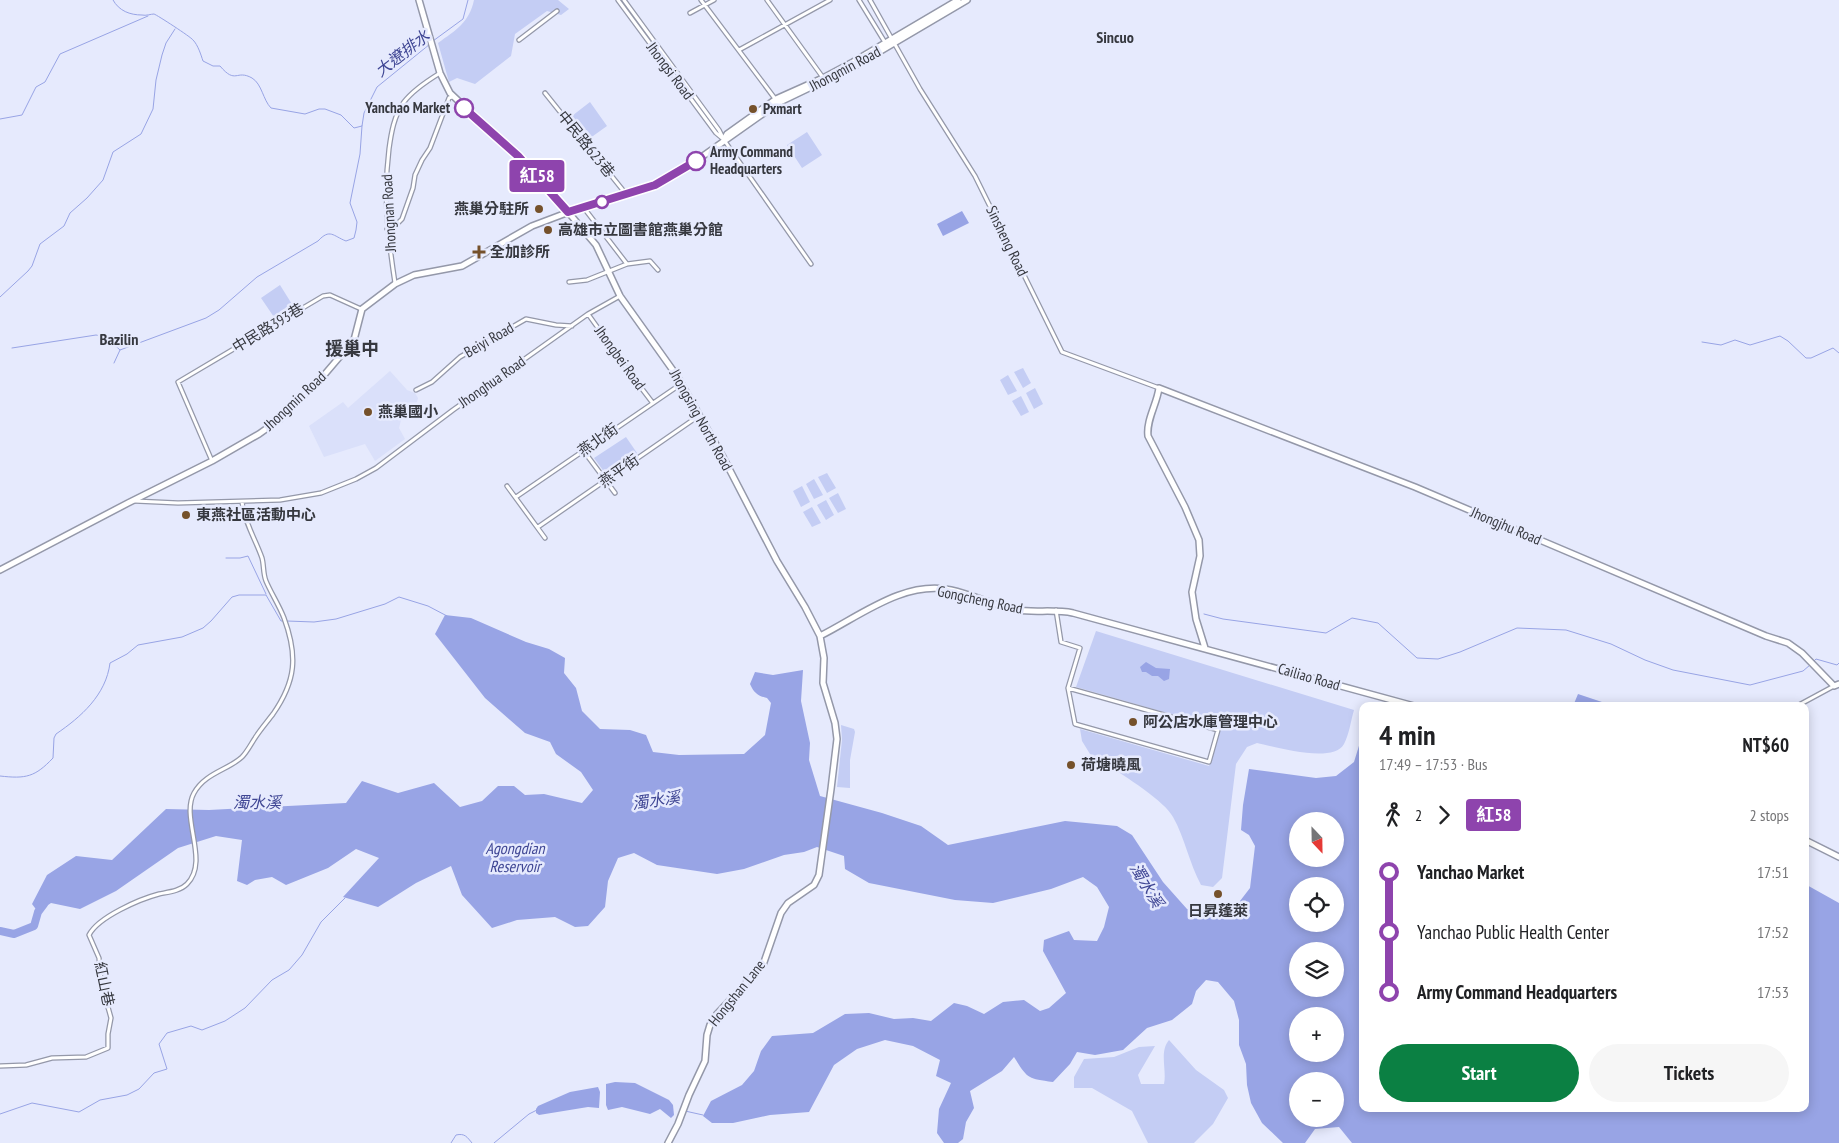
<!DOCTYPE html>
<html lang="en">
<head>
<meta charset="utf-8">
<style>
  :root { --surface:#fff; --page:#f6f6f6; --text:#202124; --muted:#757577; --accent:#0b8043 }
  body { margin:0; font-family:"PT Sans Narrow","Noto Sans TC",sans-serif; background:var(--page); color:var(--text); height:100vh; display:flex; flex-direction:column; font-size:19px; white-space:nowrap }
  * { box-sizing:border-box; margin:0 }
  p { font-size:16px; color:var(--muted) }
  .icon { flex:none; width:28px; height:28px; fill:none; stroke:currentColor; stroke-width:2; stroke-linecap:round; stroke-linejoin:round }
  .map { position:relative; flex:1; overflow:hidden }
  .sheet { position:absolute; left:1359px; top:702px; width:450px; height:410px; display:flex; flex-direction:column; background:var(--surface); border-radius:10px; box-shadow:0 2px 12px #0003 }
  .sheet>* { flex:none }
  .badge { padding:0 10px; border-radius:4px; font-size:18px; line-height:32px }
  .needle { width:32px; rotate:158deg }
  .tools { position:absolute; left:1289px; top:812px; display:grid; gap:10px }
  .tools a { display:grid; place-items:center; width:55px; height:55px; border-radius:50%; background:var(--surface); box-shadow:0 2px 12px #0003; font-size:25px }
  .map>.badge { position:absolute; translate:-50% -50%; box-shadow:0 0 0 2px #fff }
  .legs { display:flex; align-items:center; gap:8px; height:55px; padding:0 20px; font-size:16px }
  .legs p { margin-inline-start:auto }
  .overview { display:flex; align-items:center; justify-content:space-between; height:85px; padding:0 20px }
  h1 { font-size:28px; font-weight:800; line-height:38px }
  .action { display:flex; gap:10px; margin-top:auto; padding:10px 20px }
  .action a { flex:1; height:58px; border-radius:30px; background:var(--accent); color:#fff; font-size:20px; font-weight:800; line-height:58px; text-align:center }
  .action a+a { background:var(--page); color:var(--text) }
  ul { padding:0 20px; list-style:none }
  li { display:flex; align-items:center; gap:18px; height:60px; font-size:19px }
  li i { display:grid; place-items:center; width:8px; height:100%; margin:0 6px; background:currentColor }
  li i::after { content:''; width:12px; height:12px; margin:-6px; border:4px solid; border-radius:50%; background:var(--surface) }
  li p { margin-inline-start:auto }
  li:first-child i { background:linear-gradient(#0000 50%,currentColor 0) }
  li:last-child i { background:linear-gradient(currentColor 50%,#0000 0) }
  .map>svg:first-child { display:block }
  .built { fill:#dae0fa }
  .green { fill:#c4cdf4 }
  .water { fill:#98a4e5; fill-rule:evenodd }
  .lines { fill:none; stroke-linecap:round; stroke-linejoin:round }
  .stream { stroke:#98a4e5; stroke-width:1 }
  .river { stroke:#98a4e5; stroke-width:8 }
  .street-casing { stroke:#9498a9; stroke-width:5.5 }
  .secondary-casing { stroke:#9498a9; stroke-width:8 }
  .street { stroke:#fff; stroke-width:3 }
  .secondary { stroke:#fff; stroke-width:5 }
  .line-1-casing { stroke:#fff; stroke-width:11 }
  .line-1 { stroke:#8e44ad; stroke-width:8 }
  .stop-1-dot { fill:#fff; stroke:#8e44ad; stroke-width:2.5 }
  .poi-dot { fill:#75512b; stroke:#e6eafd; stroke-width:2 }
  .labels { text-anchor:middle; stroke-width:5; stroke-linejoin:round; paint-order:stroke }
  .street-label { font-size:15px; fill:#36383f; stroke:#e6eafd }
  .stop-label { font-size:15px; font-weight:bold; fill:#36383f; stroke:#e6eafd; text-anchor:end }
  .poi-label { font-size:15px; font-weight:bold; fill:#36383f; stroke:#e6eafd; text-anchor:start }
  .neighbourhood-label { font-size:16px; font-weight:bold; fill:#36383f; stroke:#e6eafd }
  .water-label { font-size:16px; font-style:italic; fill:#3f4694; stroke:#e6eafd }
  .quarter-label { font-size:18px; font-weight:bold; fill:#36383f; stroke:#e6eafd }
</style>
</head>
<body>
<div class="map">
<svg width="1839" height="1143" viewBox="0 0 1839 1143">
  <rect width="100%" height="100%" fill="#e6eafd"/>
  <path class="built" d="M390 371 407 390 415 393 418 398 417 402 402 416 399 428 405 439 375 461 365 444 324 457 309 426 343 402 348 408Z"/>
  <path class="green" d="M474 0H558L569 9 561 15 547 11 515 34 511 56 475 84 457 78 449 82 438 43C456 30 469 23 474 0Z
    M590 102 607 126 586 141 568 119Z
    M807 132 822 155 802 168 787 145Z
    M280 285 295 309 276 320 261 298Z
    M1023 368 1031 383 1023 388 1014 372Z
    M1008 375 1017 391 1008 395 1000 380Z
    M1035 388 1043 404 1034 409 1026 393Z
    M1021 396 1029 412 1021 416 1012 401Z
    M626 437 637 453 607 473H605L594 458Z
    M827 473 836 488 827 493 818 477Z
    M814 479 823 495 814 499 806 484Z
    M802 486 810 502 801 507 793 491Z
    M838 493 846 509 838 513 829 498Z
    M826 500 834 515 826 520 817 505Z
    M812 507 821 523 812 527 803 512Z
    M1096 631 1354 710C1351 720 1349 735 1344 744 1333 764 1276 747 1257 743L1247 747 1236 764 1222 878 1213 887 1201 885C1189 863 1185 838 1173 817 1163 798 1110 767 1090 754L1082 741 1080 729 1209 766 1220 728 1076 687Z
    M841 725 854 729 855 732 850 760V788L837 787 842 740Z
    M1169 1040 1196 1070 1224 1090 1228 1098 1213 1124 1194 1143H1148L1132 1111 1092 1088H1074V1077L1084 1059 1114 1057 1139 1047 1155 1046 1138 1075 1141 1084H1164C1167 1070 1159 1052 1169 1040Z"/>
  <path class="water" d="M962 211 969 223 943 236 937 224Z
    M445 615 471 618 526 642 549 649 565 658 564 673 576 688 582 711 600 729 630 730 646 735 653 752 679 755 744 754 765 735 771 703 767 698C758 696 754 693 750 684L755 672 773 675 803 670 801 701 810 743 809 760 820 796 882 813 921 826 948 845 1065 821 1117 826 1132 835 1163 882 1187 909 1208 912 1225 909 1240 901 1250 888 1255 846 1249 835 1241 830 1243 805 1249 769 1316 778 1336 776 1354 762 1362 736V1109H1805V884L1839 903V1143H1352L1339 1127 1315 1129 1305 1143H1283L1262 1123 1251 1103 1247 1085 1246 1064 1239 1045V1020L1234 1001 1218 982 1206 980 1196 991 1192 1004 1172 1020 1147 1028 1123 1050 1095 1055 1077 1052 1070 1064 1053 1082C1027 1078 1028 1079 1014 1057L1002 1071 970 1091 974 1108 966 1122 963 1139 958 1143H944L937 1133 939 1109 951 1083 936 1076 940 1060 913 1046 885 1040 857 1049 834 1065 809 1112 770 1115 733 1123H712L703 1116 711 1101 742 1085 754 1071 761 1051 772 1036 813 1033 845 1014 869 1013 894 1019 913 1018 931 1021 954 1003 967 1006 984 1014 1003 1002 1024 1000 1040 1011 1049 1008 1066 993 1043 951 1044 940 1069 931 1074 940 1097 941 1104 927 1109 907 1097 887 1083 877 1051 889 993 903 955 900 869 883 845 869 844 856 817 847 804 852 784 855 744 869 717 874 657 865 634 853 618 858 608 881 605 907 588 926 575 927 555 917 517 920 492 928 462 895 451 866 416 883 378 907 343 897 379 858 356 849 328 868 286 885 272 877 255 880 247 885 237 881 242 840 216 836 178 848 116 891 80 909 51 903 38 912 32 904 47 875 76 856 112 860 166 809 209 810 346 803 362 781 398 793 434 783 460 807 482 801 498 786H514L525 795 544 794 582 803 593 790 581 772 556 754 550 742 525 733 485 698 435 634ZM1298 821H1335V859H1298ZM1298 886H1335V924H1298ZM1298 951H1335V989H1298ZM1298 1016H1335V1054H1298ZM1298 1081H1335V1119H1298Z
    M1146 662 1156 668 1170 669 1169 679 1164 681 1158 676H1152L1146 672H1142L1140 667Z
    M1578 694 1614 706H1573Z
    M615 1082 635 1083 669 1100 673 1105 674 1115 671 1118 660 1109 650 1114 622 1107 608 1110 606 1105V1084Z
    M598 1087 600 1092 599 1108 588 1107 539 1115 536 1113V1109L538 1106 570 1092Z"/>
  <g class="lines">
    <path class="stream" d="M113 0C119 11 130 15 142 15 146 16 151 14 154 14 157 15 191 37 193 40 198 45 201 55 203 61L213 66H220C236 85 236 69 252 78 262 84 263 100 271 108L305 114 319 109H325L341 115 354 128 362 126 364 113 377 87 430 44
      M433 41 463 19 468 0
      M0 119 22 115 36 87 45 82 60 54 148 16
      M0 297 28 271 32 266 40 244 64 226 70 213 87 198 103 180 113 152 141 134 153 109 156 80 162 55 166 43 175 29
      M1702 342 1721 345 1735 340 1750 345 1780 336 1788 341 1806 358H1811L1833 348 1839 353
      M12 348 96 335 106 337 120 350 206 318 219 310 257 277 318 241C330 228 333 236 346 241L354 238 356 230 357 222 350 203 360 154 362 126
      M114 363 120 350
      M226 558H240L248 556 266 594
      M1204 614 1223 619 1326 633 1352 618 1378 623 1417 658 1438 659 1460 652 1517 628 1566 630 1611 644 1645 660 1673 670 1750 685 1803 671 1810 665
      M287 621 314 622 336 619 385 604 399 597 428 606 447 616
      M1812 663 1816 659 1837 665 1839 663
      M0 776C26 779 35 777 53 758L54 738 56 734C81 717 106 695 110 663L127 654 138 645 182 637 203 628 211 621 232 597 239 595H266L281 621H283
      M685 1111 703 1115
      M0 1114 32 1103 79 1112 100 1100 127 1095 139 1089 154 1073 167 1069 159 1044 167 1033 191 1026 202 1030 225 1021 245 1008 272 980 289 970 302 955 321 922 345 898
      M451 1143 456 1135C465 1133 467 1137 472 1143
      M494 1143 529 1114 537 1110"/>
    <path class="river" d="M0 931 14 934 34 926 38 912 44 904"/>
    <g class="street-casing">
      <path id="street" d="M618 0 716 133 722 138
        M624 0 719 130 724 140 811 264
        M701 0 776 100
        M767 0 824 79
        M859 0 886 44
        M870 0 920 89 975 176 1062 352 1159 388
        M690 13 714 0
        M519 40 557 11
        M739 50 830 0
        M545 93 626 194
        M584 208 627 264
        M387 229 395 226 402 219 413 188 415 175 422 160 430 148 449 98 452 97
        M569 282 587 280 627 264 650 261 658 270
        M395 283C388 237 383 197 389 149 391 134 394 115 404 102 413 90 427 81 440 73
        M588 314 633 377 652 402
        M416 390 432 382 460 357 526 319 556 325 572 326
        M583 450 615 493
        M212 461 178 382 323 296 330 295 361 309
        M507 486 545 538
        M516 497 681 384
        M135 501 178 503 280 500 321 493 356 479 376 468 453 410 588 314 620 296
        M538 527 700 415
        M1056 610 1061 642 1080 648 1068 688 1075 724 1209 762 1218 730 1068 688
        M1797 706 1834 686
        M0 1066 26 1065 52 1058 86 1057 108 1048V1034L111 1018 106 1000 109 992 101 981 99 958 89 935C98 917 140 899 159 894 169 892 180 891 187 884 210 861 180 818 194 793 205 773 228 770 242 757 247 752 251 744 255 738 260 730 267 722 273 714 296 681 298 656 284 618 279 605 271 593 266 581 263 574 264 565 262 558 255 538 245 524 242 502"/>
    </g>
    <g class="secondary-casing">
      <path id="secondary" d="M419 0 440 73 450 93 535 173 596 245 620 296 677 376 723 457 777 561 805 607 820 636 824 658 823 683 835 723 837 739 831 789 819 875 814 885 788 903 781 913 763 965 717 1014 710 1025 707 1035 705 1061 689 1095 678 1124 668 1143
        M724 139 727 134 776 99 823 78 853 62 958 0
        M0 570 128 503 212 461 259 434 280 419 319 381 354 340 362 309 395 284 414 275 462 266 532 226 569 212 655 185 686 168 778 103 855 66 967 0
        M820 636C860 616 904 580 951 590 973 595 994 605 1016 610 1035 613 1054 609 1073 613L1414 706
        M1205 648 1196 619 1192 592 1200 556 1199 540 1185 507 1148 436C1146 420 1157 404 1159 388L1415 487 1766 636 1788 643 1802 653 1834 686 1839 684
        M1805 840 1839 857"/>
    </g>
    <use href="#street" class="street"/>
    <use href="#secondary" class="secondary"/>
  </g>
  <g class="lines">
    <g class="line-1-casing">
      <path id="line-1" d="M464 108 518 156 568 212 655 185 696 161"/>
    </g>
    <use href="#line-1" class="line-1"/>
  </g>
  <g class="stop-1-dot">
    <circle cx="464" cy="108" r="9"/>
    <circle cx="696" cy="161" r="9"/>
    <circle cx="602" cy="202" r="6"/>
  </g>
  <g class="poi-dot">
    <circle cx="753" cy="109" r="5"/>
    <circle cx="539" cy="209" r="5"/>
    <circle cx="548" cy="230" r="5"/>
    <path d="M476.5 244.5h5v5h5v5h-5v5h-5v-5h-5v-5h5z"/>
    <circle cx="368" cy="412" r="5"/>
    <circle cx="186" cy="515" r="5"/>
    <circle cx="1133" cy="722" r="5"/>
    <circle cx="1071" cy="765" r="5"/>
    <circle cx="1218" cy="894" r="5"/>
  </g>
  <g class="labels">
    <g class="street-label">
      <text transform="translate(845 69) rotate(-28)" y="5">Jhongmin Road</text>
      <text transform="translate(670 71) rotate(53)" y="5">Jhongsi Road</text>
      <text transform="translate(586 144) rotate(51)" y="5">中民路623巷</text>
      <text transform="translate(389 213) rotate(-93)" y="5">Jhongnan Road</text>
      <text transform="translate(1007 241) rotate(64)" y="5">Sinsheng Road</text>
      <text transform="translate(268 328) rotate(-31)" y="5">中民路393巷</text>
      <text transform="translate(489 340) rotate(-30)" y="5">Beiyi Road</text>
      <text transform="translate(620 358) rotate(54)" y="5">Jhongbei Road</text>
      <text transform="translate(492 382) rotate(-35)" y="5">Jhonghua Road</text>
      <text transform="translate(295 401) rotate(-43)" y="5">Jhongmin Road</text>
      <text transform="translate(701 420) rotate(61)" y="5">Jhongsing North Road</text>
      <text transform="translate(598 440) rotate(-35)" y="5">燕北街</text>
      <text transform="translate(619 471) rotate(-35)" y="5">燕平街</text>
      <text transform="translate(1506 526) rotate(23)" y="5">Jhongjhu Road</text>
      <text transform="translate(980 600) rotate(12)" y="5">Gongcheng Road</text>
      <text transform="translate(1309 677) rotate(16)" y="5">Cailiao Road</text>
      <text transform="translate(104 984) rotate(78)" y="5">紅山巷</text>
      <text transform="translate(737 993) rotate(-51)" y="5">Hongshan Lane</text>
    </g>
    <g class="stop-label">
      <text x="450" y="113">Yanchao Market</text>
      <text x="710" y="157" text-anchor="start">Army Command<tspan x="710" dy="17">Headquarters</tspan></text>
    </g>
    <g class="poi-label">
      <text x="763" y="114">Pxmart</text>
      <text x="529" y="214" text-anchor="end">燕巢分駐所</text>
      <text x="558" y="235">高雄市立圖書館燕巢分館</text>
      <text x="490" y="257">全加診所</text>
      <text x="378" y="417">燕巢國小</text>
      <text x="196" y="520">東燕社區活動中心</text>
      <text x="1143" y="727">阿公店水庫管理中心</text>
      <text x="1081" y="770">荷塘曉風</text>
      <text x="1218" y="916" text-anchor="middle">日昇蓬萊</text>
    </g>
    <g class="neighbourhood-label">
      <text x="1115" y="43">Sincuo</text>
      <text x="119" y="345">Bazilin</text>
    </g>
    <g class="water-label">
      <text transform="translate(402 53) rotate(-38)" y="6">大遼排水</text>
      <text transform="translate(656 800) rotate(-8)" y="6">濁水溪</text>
      <text x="257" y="808">濁水溪</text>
      <text x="515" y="854">Agongdian<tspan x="515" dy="18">Reservoir</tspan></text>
      <text transform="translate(1147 885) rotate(59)" y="6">濁水溪</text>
    </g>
    <g class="quarter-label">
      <text x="352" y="355">援巢中</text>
    </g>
  </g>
</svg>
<div class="tools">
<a><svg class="needle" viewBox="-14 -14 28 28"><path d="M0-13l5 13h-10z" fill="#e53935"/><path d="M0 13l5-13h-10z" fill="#757577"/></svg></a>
<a><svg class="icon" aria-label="locate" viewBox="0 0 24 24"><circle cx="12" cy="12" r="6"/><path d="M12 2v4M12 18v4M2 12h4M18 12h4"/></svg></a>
<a><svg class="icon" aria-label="layers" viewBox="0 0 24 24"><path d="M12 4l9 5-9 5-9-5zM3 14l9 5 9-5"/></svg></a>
<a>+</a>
<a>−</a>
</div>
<b class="badge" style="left:537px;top:176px;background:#8e44ad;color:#fff">紅58</b>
<section class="sheet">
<div class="overview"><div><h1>4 min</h1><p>17:49 – 17:53 · Bus</p></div><b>NT$60</b></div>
<div class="legs"><svg class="icon" aria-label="walk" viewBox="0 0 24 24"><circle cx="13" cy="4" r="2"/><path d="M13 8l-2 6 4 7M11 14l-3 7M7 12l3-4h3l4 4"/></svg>2<svg class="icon" aria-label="forward" viewBox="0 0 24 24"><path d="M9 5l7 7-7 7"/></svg><b class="badge" style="background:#8e44ad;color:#fff">紅58</b><p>2 stops</p></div>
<ul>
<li><i style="color:#8e44ad"></i><b>Yanchao Market</b><p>17:51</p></li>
<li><i style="color:#8e44ad"></i><span>Yanchao Public Health Center</span><p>17:52</p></li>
<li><i style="color:#8e44ad"></i><b>Army Command Headquarters</b><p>17:53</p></li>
</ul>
<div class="action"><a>Start</a><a>Tickets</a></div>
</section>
</div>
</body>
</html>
